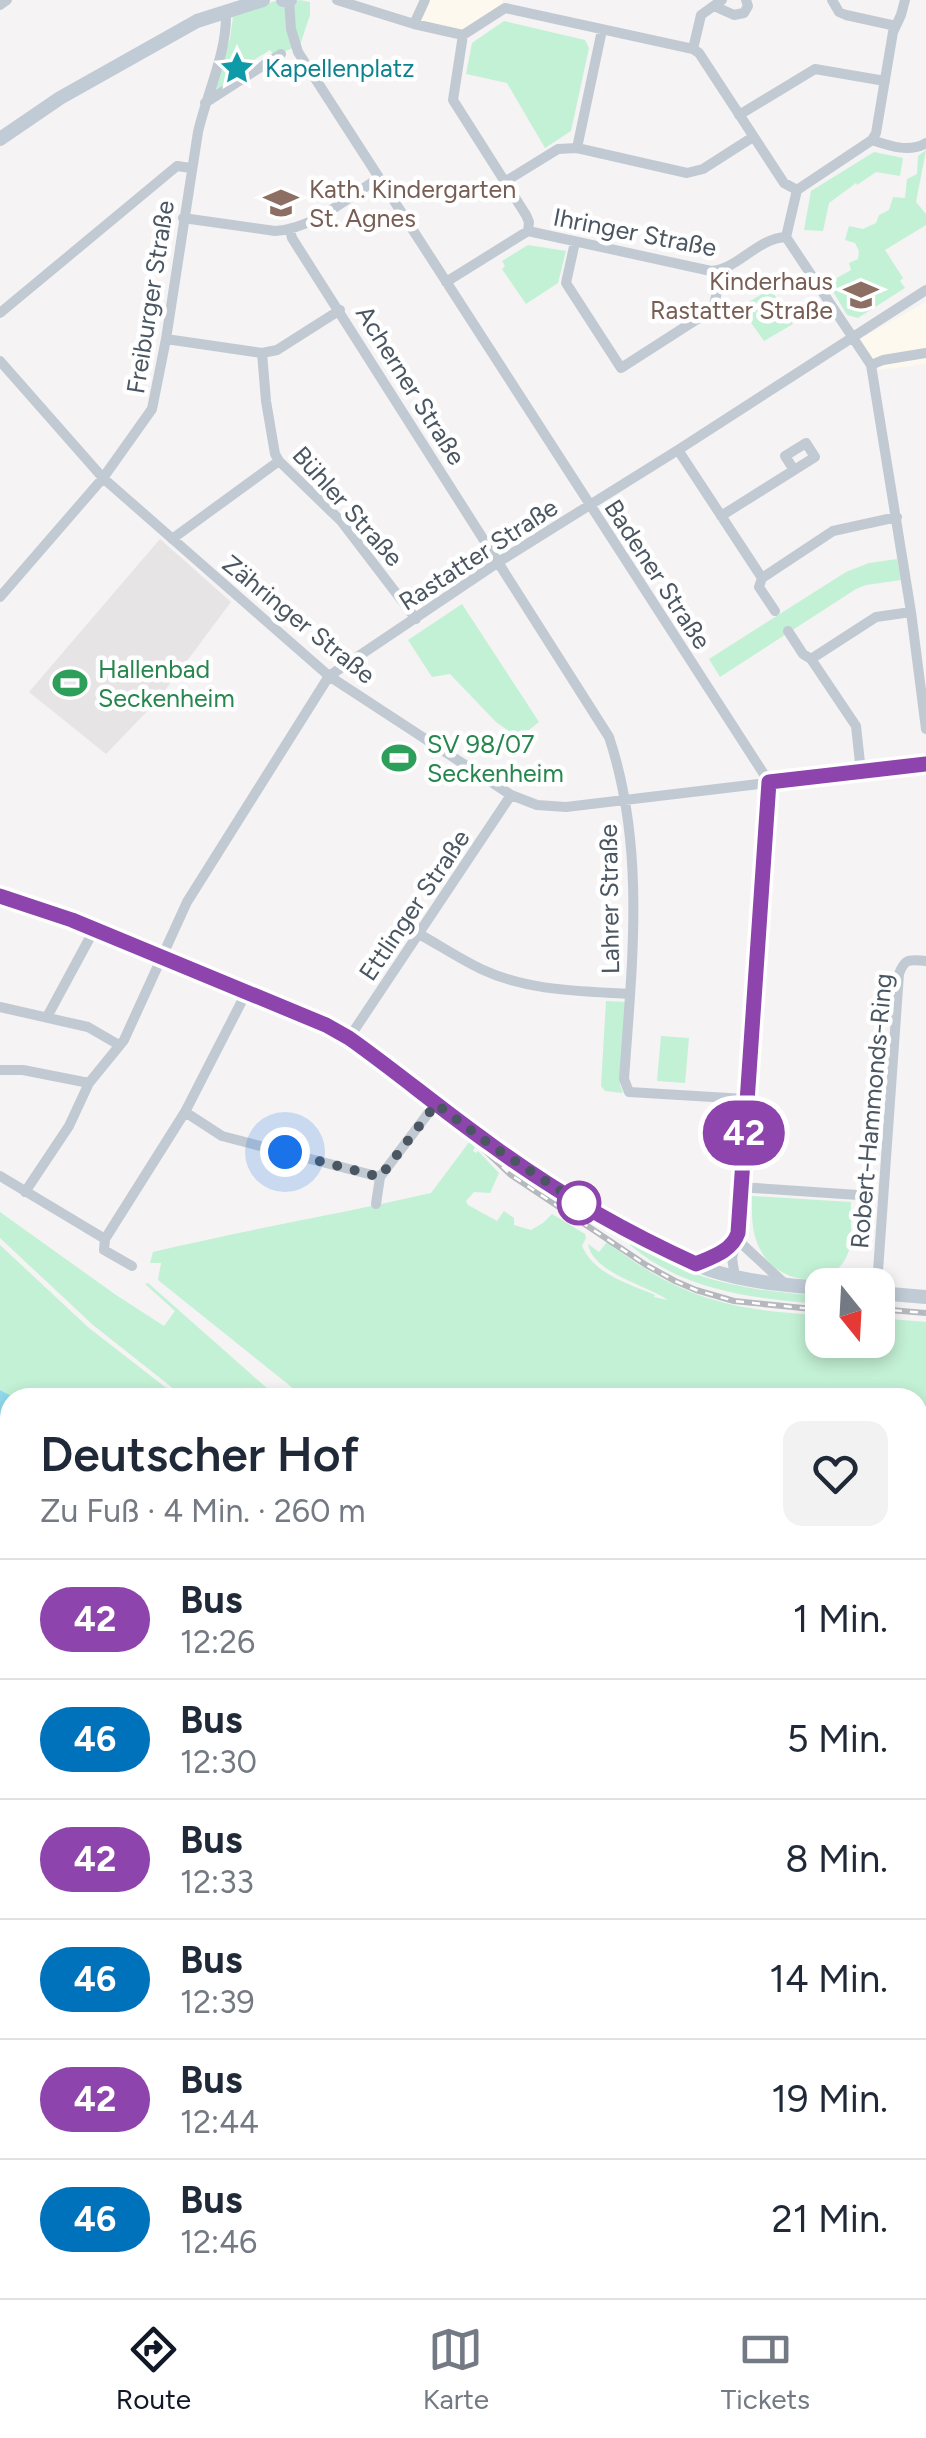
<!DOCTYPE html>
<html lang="de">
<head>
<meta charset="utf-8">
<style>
  :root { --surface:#fff; --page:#f2f2f3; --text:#1f2937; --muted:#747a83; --line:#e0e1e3; --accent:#111827 }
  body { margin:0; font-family:Figtree,sans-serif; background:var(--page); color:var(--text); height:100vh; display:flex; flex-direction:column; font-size:38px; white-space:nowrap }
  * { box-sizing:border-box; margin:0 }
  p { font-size:32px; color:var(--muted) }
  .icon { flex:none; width:55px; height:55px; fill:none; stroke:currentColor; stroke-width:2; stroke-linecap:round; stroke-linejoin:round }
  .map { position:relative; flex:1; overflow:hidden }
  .details { position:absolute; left:0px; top:1388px; width:928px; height:912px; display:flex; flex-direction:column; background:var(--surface); border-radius:30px 30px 0 0; box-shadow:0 5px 15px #0003 }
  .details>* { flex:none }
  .badge { padding:0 20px; border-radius:32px; font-size:35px; line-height:65px }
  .needle { width:65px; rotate:162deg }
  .controls { position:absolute; left:805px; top:1268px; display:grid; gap:20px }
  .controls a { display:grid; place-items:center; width:90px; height:90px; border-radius:20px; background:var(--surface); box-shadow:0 5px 15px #0003; font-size:50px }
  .you { position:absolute; width:50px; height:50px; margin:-25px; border:8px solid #fff; border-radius:50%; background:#1a73e8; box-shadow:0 0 0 15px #1a73e833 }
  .map>.badge { position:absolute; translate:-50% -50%; box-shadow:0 0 0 5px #fff }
  .round { display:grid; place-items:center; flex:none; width:105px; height:105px; border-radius:20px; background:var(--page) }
  .summary { display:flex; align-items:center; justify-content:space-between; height:170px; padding:0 40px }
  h1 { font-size:48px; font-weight:600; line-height:75px }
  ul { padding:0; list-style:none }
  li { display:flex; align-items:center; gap:30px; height:120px; padding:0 40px; border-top:2px solid var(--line) }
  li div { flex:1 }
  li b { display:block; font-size:38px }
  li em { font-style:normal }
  li .badge { min-width:110px; font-weight:700; text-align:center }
  .tabs { display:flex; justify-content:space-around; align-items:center; height:140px; border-top:2px solid var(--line); background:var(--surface); font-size:28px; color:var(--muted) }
  .tabs a { display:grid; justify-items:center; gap:5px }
  .tabs .selected { color:var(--accent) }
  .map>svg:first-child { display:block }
  .commercial { fill:#fdf9ef }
  .education { fill:#e6e4e5 }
  .green { fill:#c3f1d5 }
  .water { fill:#90daee }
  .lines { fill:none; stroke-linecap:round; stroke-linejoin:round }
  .street { stroke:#c1cad2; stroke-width:10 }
  .secondary { stroke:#c1cbd6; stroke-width:14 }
  .rail-casing { stroke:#b5b8bd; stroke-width:6 }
  .rail { stroke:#fff; stroke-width:2.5; stroke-dasharray:8; stroke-linecap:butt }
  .line-casing { stroke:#fff; stroke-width:22 }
  .line { stroke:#8e44ad; stroke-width:15 }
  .walk { stroke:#4a5661; stroke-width:10; stroke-dasharray:0 18 }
  .stop-dot { fill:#fff; stroke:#8e44ad; stroke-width:5 }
  .labels { text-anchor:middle; stroke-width:9; stroke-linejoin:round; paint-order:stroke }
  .culture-label { font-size:25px; fill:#0d838f; stroke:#fff; text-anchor:start }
  .education-label { font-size:25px; fill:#785e54; stroke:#fff; text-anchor:start }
  .street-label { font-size:25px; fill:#4a5661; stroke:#fff }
  .leisure-label { font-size:25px; fill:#27864d; stroke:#fff; text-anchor:start }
</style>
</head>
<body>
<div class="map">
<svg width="926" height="2298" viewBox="0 0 926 2298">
  <rect width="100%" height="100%" fill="#f5f3f3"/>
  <path class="commercial" d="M428 0H503L502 6 463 31 420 22Z
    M926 302V364L879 370 860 339Z"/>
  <path class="education" d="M160 539 231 602 157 701 106 754 29 692Z"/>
  <path class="green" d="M300 0 310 2V15L300 45 274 56 270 50 230 75 233 82 210 95 230 39 233 16 275 1 292 2Z
    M504 21 585 40 589 48 571 131 545 148 507 83 466 74 472 43Z
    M926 150 916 202 926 214V225L885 250 903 278 900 281 905 288 858 318 847 315 828 283 851 270 849 263 858 259 859 251 855 243 845 240 849 226 863 229 876 223 879 215 889 210 893 197 905 198 907 179 917 174 918 156Z
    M874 152 903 158 900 176 876 172 857 185 856 183 829 203 823 231 804 230 811 191Z
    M528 245 566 251 558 283 526 304 502 269 505 266 502 261Z
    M771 289 793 324 764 341 740 307Z
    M897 559 901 580 866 585 856 589 720 677 709 659 846 572 869 563Z
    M462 604 539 722 519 738 496 722 450 674 432 677 408 640Z
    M606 1001 626 1002 620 1084 623 1093 605 1091 601 1086Z
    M661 1036 689 1038 685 1083 657 1081Z
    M470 1141 475 1147 473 1151 476 1153 478 1151 499 1173 490 1193 474 1192 466 1201 468 1205 497 1221 504 1211 514 1218V1225L531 1230 543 1223 552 1214 585 1234 586 1238 582 1246C594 1274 629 1284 655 1295L654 1297 668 1300C646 1285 593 1273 588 1244L599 1252 607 1242C679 1298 732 1311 822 1315V1340H878V1318L926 1322V1509L918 1508V1398L304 1397 158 1280 161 1263H150L153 1252C245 1230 339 1214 431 1193Z
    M752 1196 851 1202C850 1217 853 1237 849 1250 836 1293 779 1285 761 1251 751 1233 752 1216 752 1196Z
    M0 1212 116 1295 164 1326 175 1311 145 1284 148 1283 277 1397 185 1398 179 1393 93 1325 0 1238Z
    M633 1241C692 1283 753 1291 822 1296V1304C756 1299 683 1291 630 1245Z
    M0 1245 89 1328 178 1397 13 1398 0 1390Z
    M918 1518H926V1928L918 1926Z"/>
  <path class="water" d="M0 1390 13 1397 10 1398V1513L0 1505Z"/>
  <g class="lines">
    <path class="street" d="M289 0 291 29 298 52 769 782 738 1233 732 1258 735 1277
      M337 0 414 24 463 35 505 8 693 49 699 53 784 183 797 190
      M832 0 839 12 846 15 896 26
      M0 5 7 0
      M714 6 734 15 744 13 748 6 746 0
      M414 24 425 0
      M463 35 453 100 526 215 529 222 528 231
      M693 49 701 15 722 0
      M205 103 281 54
      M739 115 815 69 885 81
      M872 140C890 146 909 153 926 143
      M577 148 687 173 703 169 753 137
      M506 181 558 149 577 148 602 30
      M797 190 786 237 871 365 911 612 926 729
      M797 190 872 140 876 133 893 32 901 15 905 0
      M183 218 275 231C313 229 347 198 379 178
      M290 230 292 238 609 737C646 848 632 964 624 1079L629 1092 746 1099
      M575 242 566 283 621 368 713 309 720 279 718 271
      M446 282 528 231 711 271C739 269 757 238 786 237
      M0 313 177 166 191 168
      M166 339 262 353 277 350 340 310
      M262 353 266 401 275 454 279 461 341 521 416 619
      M0 361 103 478 329 676 511 795 537 805 566 807 926 764
      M871 365 883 360 926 353
      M678 450 762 578 833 531 897 517
      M721 516 815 457 806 443 785 456 794 470
      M172 539 279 461
      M762 578 759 587 775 611
      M0 597 103 478 152 409 166 339 198 132C207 93 227 53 226 13L229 9
      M788 631 803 654 811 659
      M861 772 856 726 811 659 876 617 911 612
      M419 934C439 945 460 959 481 969 527 991 580 991 630 994
      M0 1007 88 1027 119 1045
      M47 1017 94 930
      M349 1038 511 795
      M0 1070H23L89 1083
      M185 1112 222 1136 380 1177 436 1103
      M0 1176 105 1239 104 1250 132 1266
      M740 1187 858 1195
      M25 1192 69 1126 89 1083 124 1040 187 902 329 676 500 561 678 450 926 290
      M376 1204 380 1177
      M738 1234 743 1245 784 1283
      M105 1239 185 1112 246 993
      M695 1264 716 1255 735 1243
      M877 1285 899 974C905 957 910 960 926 961
      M0 1596 10 1600
      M0 1712 10 1687
      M0 1782 10 1786
      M0 1894 10 1898
      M0 2008 10 2012
      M918 2060 926 2061
      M0 2168 10 2172
      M918 2168 926 2165
      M918 2221 921 2233
      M0 2264 10 2240
      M301 2290 311 2298
      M644 2290 646 2298
      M105 2298 108 2290
      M343 2298 351 2290
      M457 2298 464 2290
      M604 2298 613 2290"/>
    <path class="secondary" d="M283 0H290
      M0 139 60 98 197 21 263 0
      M0 896 72 920 326 1025C383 1058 433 1102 486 1141 548 1188 637 1244 710 1270 746 1282 785 1285 822 1288
      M878 1293 926 1297
      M0 1574 10 1580
      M793 2290 796 2298"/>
    <g class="rail-casing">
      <path id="rail" d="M0 898 50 915 326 1027 393 1072 450 1117 511 1175 646 1265 675 1281 696 1290 734 1301 822 1310
        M878 1309 926 1313"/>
    </g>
    <use href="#rail" class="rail"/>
  </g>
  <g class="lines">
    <g class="line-casing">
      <path id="line" d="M0 896 72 920 326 1025 349 1038C397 1072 442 1110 490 1144 554 1191 623 1231 696 1264 712 1257 732 1251 738 1233L769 782 926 764"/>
    </g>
    <use href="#line" class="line"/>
    <path class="walk" d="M285 1152 380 1177 436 1104 492 1146 579 1203"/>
  </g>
  <defs>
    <g id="sight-bare" transform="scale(2.7)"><path d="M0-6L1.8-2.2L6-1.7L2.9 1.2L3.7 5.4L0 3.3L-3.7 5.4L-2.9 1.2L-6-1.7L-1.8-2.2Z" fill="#0f9aa8" stroke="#fff" stroke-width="2.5" paint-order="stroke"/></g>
    <g id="school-bare" transform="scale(2.7)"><path d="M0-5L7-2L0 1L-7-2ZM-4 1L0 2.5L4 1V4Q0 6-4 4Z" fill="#8d6e63" stroke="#fff" stroke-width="2.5" paint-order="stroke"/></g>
    <g id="stadium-bare" transform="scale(2.7)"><path d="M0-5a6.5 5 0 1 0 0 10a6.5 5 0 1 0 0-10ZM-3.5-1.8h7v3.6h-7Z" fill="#2e9e5b" stroke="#fff" stroke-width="2.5" paint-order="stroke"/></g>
  </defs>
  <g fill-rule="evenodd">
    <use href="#sight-bare" x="237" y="68"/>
    <use href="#school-bare" x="281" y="203"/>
    <use href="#school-bare" x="861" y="295"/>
    <use href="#stadium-bare" x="70" y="683"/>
    <use href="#stadium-bare" x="399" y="758"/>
  </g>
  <circle class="stop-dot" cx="579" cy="1203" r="20"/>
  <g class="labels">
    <g class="culture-label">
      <text x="265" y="77">Kapellenplatz</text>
    </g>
    <g class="education-label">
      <text x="309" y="198">Kath. Kindergarten<tspan x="309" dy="29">St. Agnes</tspan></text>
      <text x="833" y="290" text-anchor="end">Kinderhaus<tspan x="833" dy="29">Rastatter Straße</tspan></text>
    </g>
    <g class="street-label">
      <text transform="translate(635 232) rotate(11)" y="9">Ihringer Straße</text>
      <text transform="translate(150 297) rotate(-81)" y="9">Freiburger Straße</text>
      <text transform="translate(411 385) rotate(58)" y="9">Acherner Straße</text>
      <text transform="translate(348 506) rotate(48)" y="9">Bühler Straße</text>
      <text transform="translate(478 554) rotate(-33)" y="9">Rastatter Straße</text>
      <text transform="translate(658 574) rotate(57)" y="9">Badener Straße</text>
      <text transform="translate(299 619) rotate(39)" y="9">Zähringer Straße</text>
      <text transform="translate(609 899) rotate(-91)" y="9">Lahrer Straße</text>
      <text transform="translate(414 905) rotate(-56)" y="9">Ettlinger Straße</text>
      <text transform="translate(871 1111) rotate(-85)" y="9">Robert-Hammonds-Ring</text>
    </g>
    <g class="leisure-label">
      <text x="98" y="678">Hallenbad<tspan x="98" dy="29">Seckenheim</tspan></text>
      <text x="427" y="753">SV 98/07<tspan x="427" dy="29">Seckenheim</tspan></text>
    </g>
  </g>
</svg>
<div class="controls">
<a><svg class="needle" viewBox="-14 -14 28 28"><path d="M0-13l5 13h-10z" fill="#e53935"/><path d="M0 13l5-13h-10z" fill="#747a83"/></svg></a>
</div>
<div class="you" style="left:285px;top:1152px"></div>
<b class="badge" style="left:744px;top:1133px;background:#8e44ad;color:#fff">42</b>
<section class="details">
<div class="summary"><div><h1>Deutscher Hof</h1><p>Zu Fuß · 4 Min. · 260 m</p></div><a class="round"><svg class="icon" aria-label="heart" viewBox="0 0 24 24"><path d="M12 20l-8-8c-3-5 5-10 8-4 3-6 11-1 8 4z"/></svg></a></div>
<ul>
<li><span class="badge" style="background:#8e44ad;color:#fff">42</span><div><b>Bus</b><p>12:26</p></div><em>1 Min.</em></li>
<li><span class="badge" style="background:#0072bc;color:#fff">46</span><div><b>Bus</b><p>12:30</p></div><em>5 Min.</em></li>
<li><span class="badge" style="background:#8e44ad;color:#fff">42</span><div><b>Bus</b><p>12:33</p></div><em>8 Min.</em></li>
<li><span class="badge" style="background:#0072bc;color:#fff">46</span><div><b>Bus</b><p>12:39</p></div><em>14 Min.</em></li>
<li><span class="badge" style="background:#8e44ad;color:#fff">42</span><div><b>Bus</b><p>12:44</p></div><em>19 Min.</em></li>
<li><span class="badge" style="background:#0072bc;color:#fff">46</span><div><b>Bus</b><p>12:46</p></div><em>21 Min.</em></li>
</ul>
</section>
</div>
<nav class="tabs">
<a class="selected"><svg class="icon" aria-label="directions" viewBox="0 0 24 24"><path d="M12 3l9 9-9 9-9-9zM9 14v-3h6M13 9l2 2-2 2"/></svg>Route</a>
<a><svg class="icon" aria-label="map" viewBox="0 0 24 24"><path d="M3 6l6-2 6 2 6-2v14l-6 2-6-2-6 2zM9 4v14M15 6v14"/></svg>Karte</a>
<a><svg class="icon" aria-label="tickets" viewBox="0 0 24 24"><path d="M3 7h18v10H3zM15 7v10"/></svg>Tickets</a>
</nav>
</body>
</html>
